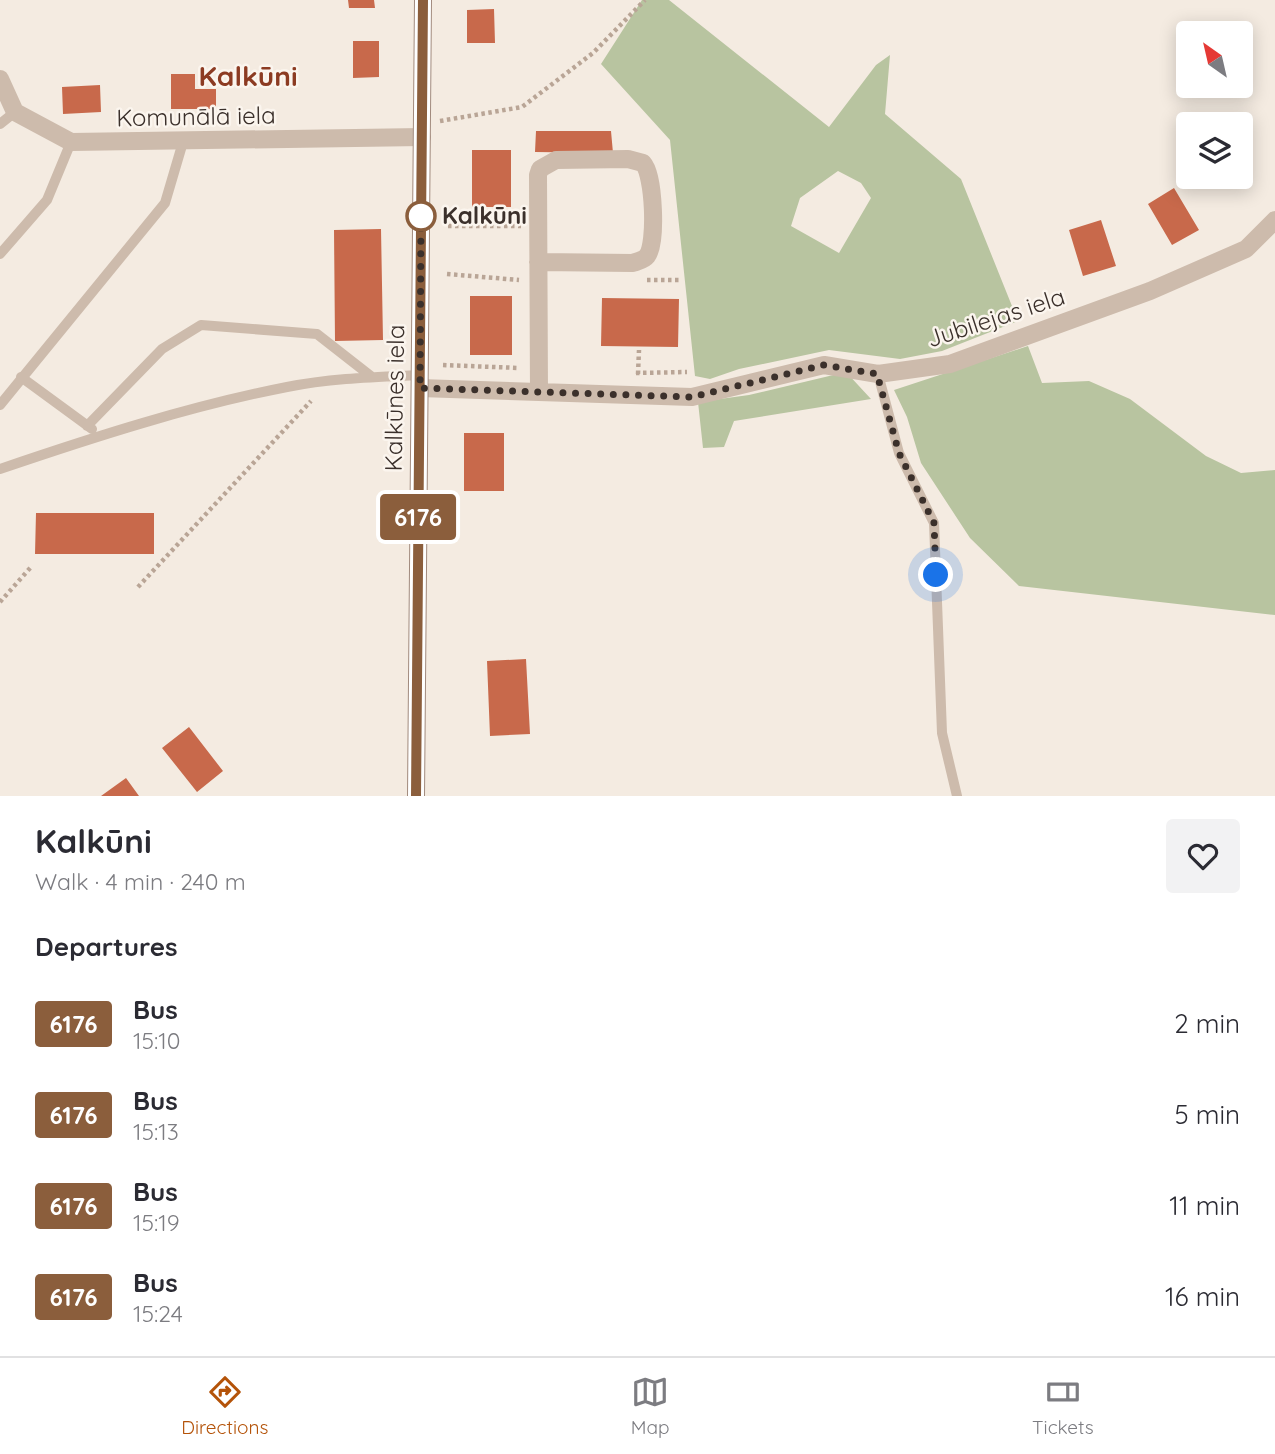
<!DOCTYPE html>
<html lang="en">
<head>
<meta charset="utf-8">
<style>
  :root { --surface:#fff; --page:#f2f2f3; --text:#2b2b33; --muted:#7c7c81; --line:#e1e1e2; --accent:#b45309 }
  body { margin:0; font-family:Quicksand,sans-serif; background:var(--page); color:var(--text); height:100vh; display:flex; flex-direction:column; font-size:26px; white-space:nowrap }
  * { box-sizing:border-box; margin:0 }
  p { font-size:23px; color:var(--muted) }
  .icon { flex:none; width:38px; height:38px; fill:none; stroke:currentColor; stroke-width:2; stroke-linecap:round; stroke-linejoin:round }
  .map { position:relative; height:796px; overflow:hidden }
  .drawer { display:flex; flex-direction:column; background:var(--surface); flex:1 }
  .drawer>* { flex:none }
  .badge { padding:0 14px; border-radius:5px; font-size:24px; line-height:46px }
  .needle { width:46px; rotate:326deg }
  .controls { position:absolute; left:1176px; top:21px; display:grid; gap:14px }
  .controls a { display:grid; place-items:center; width:77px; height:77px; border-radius:7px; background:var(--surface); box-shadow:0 4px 18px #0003; font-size:35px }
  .you { position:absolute; width:35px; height:35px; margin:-18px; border:5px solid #fff; border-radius:50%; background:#1a73e8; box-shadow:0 0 0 10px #1a73e833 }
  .map>.badge { position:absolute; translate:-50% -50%; box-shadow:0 0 0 4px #fff }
  h2 { padding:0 35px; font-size:26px; line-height:63px }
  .round { display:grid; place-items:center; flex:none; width:74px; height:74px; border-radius:7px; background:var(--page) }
  .summary { display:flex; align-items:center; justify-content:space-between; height:119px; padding:0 35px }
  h1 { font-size:33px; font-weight:700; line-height:52px }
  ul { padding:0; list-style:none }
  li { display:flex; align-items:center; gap:21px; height:91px; padding:0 35px }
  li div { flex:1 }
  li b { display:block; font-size:26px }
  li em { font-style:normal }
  li .badge { min-width:77px; font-weight:700; text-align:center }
  .tab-bar { display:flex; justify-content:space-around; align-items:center; height:98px; border-top:2px solid var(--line); background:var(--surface); font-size:19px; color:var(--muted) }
  .tab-bar a { display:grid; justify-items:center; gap:4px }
  .tab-bar .selected { color:var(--accent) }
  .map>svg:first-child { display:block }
  .green { fill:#b8c4a0; fill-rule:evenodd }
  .building { fill:#c8694b }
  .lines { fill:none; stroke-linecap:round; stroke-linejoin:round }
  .path { stroke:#b9a596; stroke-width:4.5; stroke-dasharray:3.5 3.5; stroke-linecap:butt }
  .service { stroke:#cdbbac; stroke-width:10 }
  .minor { stroke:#cdbbac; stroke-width:18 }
  .secondary { stroke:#a18a7d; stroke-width:18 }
  .line-casing { stroke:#fff; stroke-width:16 }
  .line { stroke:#8b5e3c; stroke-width:10 }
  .walk { stroke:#3b302b; stroke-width:7; stroke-dasharray:0 12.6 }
  .stop-dot { fill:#fff; stroke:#8b5e3c; stroke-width:3.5 }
  .labels { text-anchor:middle; stroke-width:5; stroke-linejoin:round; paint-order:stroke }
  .street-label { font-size:24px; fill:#3b302b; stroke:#fbf5ee }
  .stop-label { font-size:24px; font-weight:bold; fill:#3b302b; stroke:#fbf5ee; text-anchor:start }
  .quarter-label { font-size:28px; font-weight:bold; fill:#8c3b22; stroke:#fbf5ee }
</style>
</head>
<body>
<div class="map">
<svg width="1275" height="796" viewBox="0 0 1275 796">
  <rect width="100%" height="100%" fill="#f4ebe1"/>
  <path class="green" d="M642 0H669L829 127 876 65 890 55 885 114 961 179 1018 321 942 351 900 359 829 350 739 369 710 379 695 376 670 140 601 64ZM838 171 861 183 871 198 839 253 791 226 800 198Z
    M1028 346 1042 383 1089 381 1130 399 1206 456 1241 473 1275 470V615L1019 586 970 538 921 463 907 417 894 390Z
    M846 372 871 399 734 421 724 447 703 448 698 402 749 395Z"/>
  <path class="building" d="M348 0H374L375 8H349Z
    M494 9 495 43H467V10Z
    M353 41H379V77L353 78Z
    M171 74H195V89H216V109H171Z
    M100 85 101 112 63 114 62 87Z
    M536 131H611L613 153 535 152Z
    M472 150H511V207H472Z
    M1174 188 1199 230 1172 245 1148 204Z
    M1101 220 1116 266 1083 276 1069 230Z
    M381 229 383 340 335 341 334 230Z
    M470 296H512V355H470Z
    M602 298 679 299 678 347 601 346Z
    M464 433H504V491H464Z
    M36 513H154V554H35Z
    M526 659 530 734 490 736 487 661Z
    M189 727 223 771 197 792 162 748Z
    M126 778 139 796H101Z"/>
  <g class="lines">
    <path class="path" d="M440 121 522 107 593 53 645 0
      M448 226H521
      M447 274 519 280
      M647 280H681
      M443 365 519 368
      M636 373 687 372
      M638 374 639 350
      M138 587 311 401
      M0 602 31 567"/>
    <path class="service" d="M0 124 15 112
      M0 254 47 200 71 142
      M878 374 899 453 934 523 942 733 957 796
      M21 377 92 429
      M0 405 165 203 183 142
      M87 426 162 349 201 325 317 334 372 377
      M0 469C94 437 190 406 287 387 331 378 376 377 420 375"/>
    <path class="minor" d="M0 79 15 112 71 142 422 137
      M538 262 633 263C638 261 644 260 647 256 657 243 654 175 643 163L628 159 556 160 540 169 538 175 539 392
      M420 388 692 397 824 365 878 374 950 364 1150 291 1246 249 1275 220"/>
    <path class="secondary" d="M416 796 423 0"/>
  </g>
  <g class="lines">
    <g class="line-casing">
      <path id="line" d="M416 796 423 0"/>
    </g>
    <use href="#line" class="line"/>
    <path class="walk" d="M421 216 420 388 692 397 824 365 877 374 899 453 934 523 936 575"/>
  </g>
  <circle class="stop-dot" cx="421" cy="216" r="14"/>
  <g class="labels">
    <g class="street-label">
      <text transform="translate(196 117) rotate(-1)" y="8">Komunālā iela</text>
      <text transform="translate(996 318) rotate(-18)" y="8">Jubilejas iela</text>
      <text transform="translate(395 398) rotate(-89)" y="8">Kalkūnes iela</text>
    </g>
    <g class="stop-label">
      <text x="442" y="224">Kalkūni</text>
    </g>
    <g class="quarter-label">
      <text x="248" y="86">Kalkūni</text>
    </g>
  </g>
</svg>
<div class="controls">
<a><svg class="needle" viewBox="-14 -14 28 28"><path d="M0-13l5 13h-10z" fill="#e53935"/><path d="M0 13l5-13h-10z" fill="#7c7c81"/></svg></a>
<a><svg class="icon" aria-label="layers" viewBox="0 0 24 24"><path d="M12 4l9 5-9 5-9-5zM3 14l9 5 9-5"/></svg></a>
</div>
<div class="you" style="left:936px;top:575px"></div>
<b class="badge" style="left:418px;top:517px;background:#8b5e3c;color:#fff">6176</b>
</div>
<section class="drawer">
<div class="summary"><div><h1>Kalkūni</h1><p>Walk · 4 min · 240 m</p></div><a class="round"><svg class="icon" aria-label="heart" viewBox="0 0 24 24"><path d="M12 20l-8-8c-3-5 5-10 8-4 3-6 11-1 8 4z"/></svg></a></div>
<h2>Departures</h2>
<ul>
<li><span class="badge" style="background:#8b5e3c;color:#fff">6176</span><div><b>Bus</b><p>15:10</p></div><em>2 min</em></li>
<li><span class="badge" style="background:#8b5e3c;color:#fff">6176</span><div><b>Bus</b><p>15:13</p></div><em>5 min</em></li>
<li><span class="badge" style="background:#8b5e3c;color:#fff">6176</span><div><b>Bus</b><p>15:19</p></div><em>11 min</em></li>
<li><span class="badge" style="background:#8b5e3c;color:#fff">6176</span><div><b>Bus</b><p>15:24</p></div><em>16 min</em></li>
</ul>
</section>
<nav class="tab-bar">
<a class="selected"><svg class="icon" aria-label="directions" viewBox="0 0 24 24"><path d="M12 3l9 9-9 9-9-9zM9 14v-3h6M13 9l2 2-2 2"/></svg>Directions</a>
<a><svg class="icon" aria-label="map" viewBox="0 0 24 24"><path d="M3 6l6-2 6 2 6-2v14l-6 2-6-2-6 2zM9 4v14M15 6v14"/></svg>Map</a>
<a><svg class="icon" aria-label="tickets" viewBox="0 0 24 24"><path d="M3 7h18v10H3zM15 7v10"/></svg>Tickets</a>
</nav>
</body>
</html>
